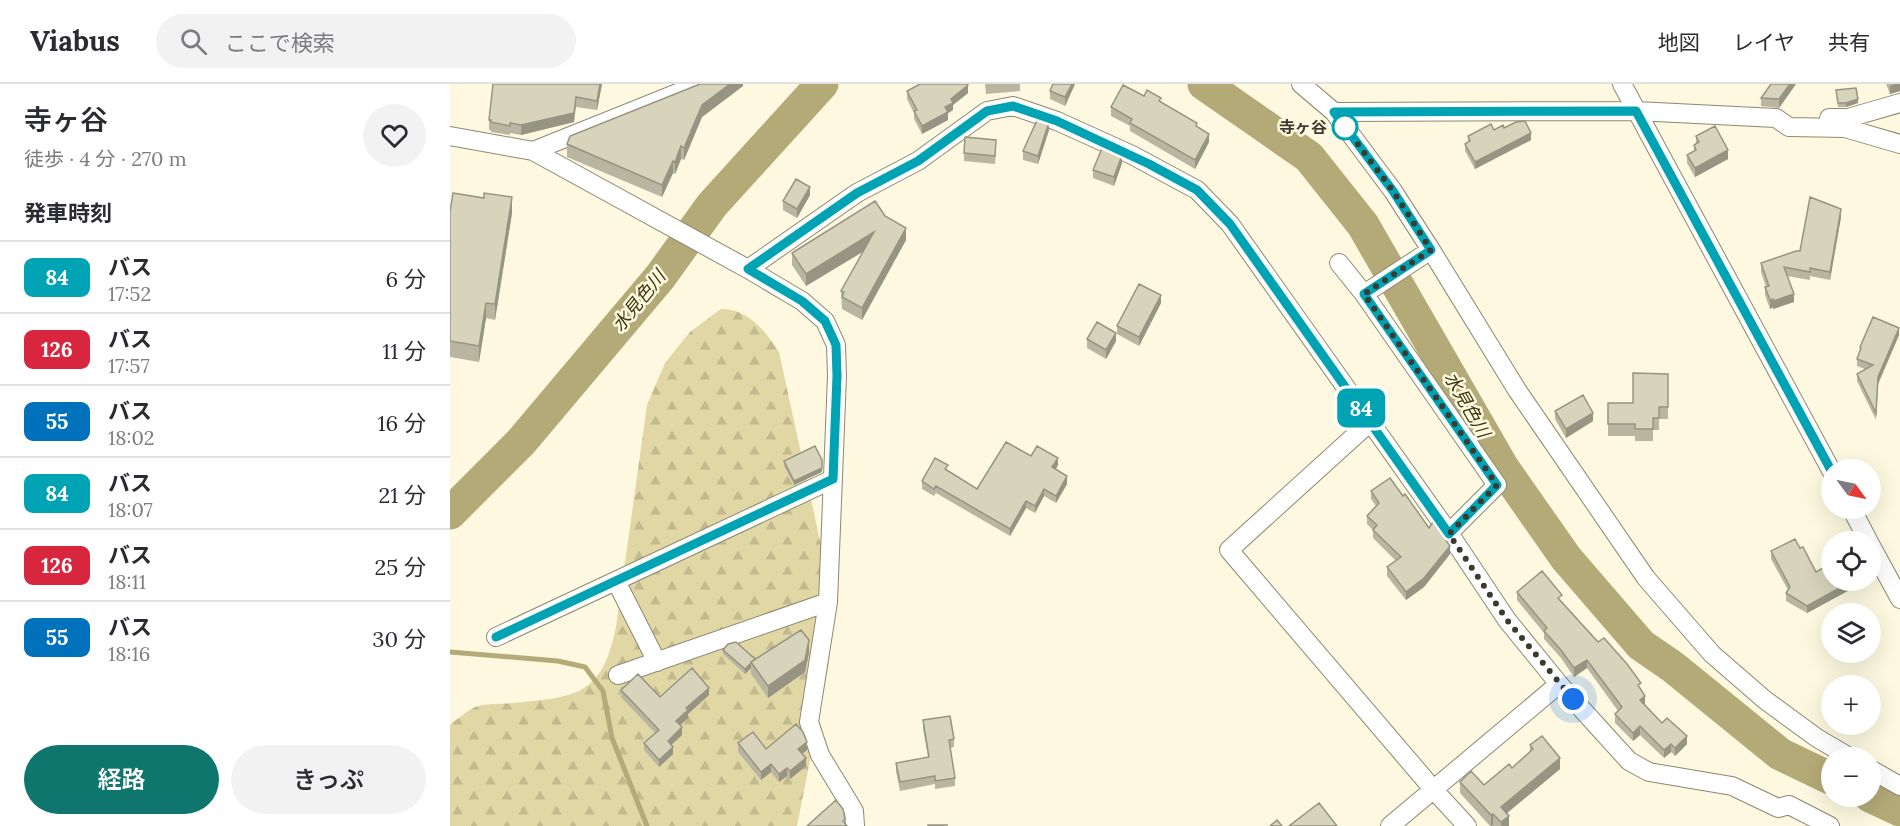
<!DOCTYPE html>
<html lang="ja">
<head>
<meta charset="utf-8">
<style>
  :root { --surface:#fff; --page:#f2f2f3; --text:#2b2b33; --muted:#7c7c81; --line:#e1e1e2; --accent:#0f766e }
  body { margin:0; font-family:Lora,"Noto Sans JP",serif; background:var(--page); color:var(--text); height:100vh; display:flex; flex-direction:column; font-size:22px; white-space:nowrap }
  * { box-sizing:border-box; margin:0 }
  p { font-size:20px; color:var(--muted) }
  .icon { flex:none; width:33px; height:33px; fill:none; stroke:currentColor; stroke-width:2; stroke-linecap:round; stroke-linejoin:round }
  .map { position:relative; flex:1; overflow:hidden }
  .side { display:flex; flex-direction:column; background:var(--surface); width:450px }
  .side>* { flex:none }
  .badge { padding:0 12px; border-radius:9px; font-size:21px; line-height:39px }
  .needle { width:39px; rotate:123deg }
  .controls { position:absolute; left:1371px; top:375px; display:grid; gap:12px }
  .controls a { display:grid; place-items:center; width:60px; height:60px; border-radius:50%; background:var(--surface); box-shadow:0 6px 24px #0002; font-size:30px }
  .you { position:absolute; width:30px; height:30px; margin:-15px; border:4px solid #fff; border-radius:50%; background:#1a73e8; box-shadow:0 0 0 9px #1a73e833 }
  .map>.badge { position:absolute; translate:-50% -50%; box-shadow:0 0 0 3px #fff }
  h2 { padding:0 24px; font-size:22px; line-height:54px }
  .round { display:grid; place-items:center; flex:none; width:63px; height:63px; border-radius:32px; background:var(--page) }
  .head { display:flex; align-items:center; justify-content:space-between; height:102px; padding:0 24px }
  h1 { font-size:28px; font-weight:600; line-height:45px }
  .button { display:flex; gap:12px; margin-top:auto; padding:12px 24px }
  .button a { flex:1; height:69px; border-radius:36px; background:var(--accent); color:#fff; font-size:24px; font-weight:600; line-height:69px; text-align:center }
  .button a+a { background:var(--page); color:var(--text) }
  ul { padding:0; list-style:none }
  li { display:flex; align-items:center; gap:18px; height:72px; padding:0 24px; border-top:2px solid var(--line) }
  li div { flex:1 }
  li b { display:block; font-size:22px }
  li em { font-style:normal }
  li .badge { min-width:66px; font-weight:700; text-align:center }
  header { display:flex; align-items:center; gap:36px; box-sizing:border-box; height:84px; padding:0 30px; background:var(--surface); border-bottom:2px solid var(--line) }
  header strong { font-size:28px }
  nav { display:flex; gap:33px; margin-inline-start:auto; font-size:21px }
  .search { width:420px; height:54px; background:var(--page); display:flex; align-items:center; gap:15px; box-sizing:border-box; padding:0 21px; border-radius:33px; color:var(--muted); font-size:22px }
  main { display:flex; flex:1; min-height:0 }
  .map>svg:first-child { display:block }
  .forest { fill:url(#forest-firs) }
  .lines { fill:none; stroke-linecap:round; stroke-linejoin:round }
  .stream { stroke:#b4aa77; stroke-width:5 }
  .river { stroke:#b4aa77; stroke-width:33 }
  .minor-casing { stroke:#8c8872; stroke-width:20 }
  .minor { stroke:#fff; stroke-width:18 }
  .wall { fill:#bab5a1 }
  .shaded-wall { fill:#979483 }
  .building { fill:#d8d3bb; stroke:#979483; stroke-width:1.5 }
  .line-casing { stroke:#fff; stroke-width:14 }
  .line { stroke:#00a3b4; stroke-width:9 }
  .walk { stroke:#3c3a30; stroke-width:6; stroke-dasharray:0 10.8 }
  .stop-dot { fill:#fff; stroke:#00a3b4; stroke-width:3 }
  .labels { text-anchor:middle; stroke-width:5; stroke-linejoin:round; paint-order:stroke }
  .stop-label { font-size:16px; font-weight:bold; fill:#3c3a30; stroke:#fdf8df; text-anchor:end }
  .water-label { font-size:18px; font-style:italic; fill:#3c3409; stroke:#fdf8df }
</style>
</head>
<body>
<header>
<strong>Viabus</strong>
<div class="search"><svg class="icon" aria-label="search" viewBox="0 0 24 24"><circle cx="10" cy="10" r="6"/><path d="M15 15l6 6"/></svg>ここで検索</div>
<nav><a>地図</a><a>レイヤ</a><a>共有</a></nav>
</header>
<main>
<section class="side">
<div class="head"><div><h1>寺ヶ谷</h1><p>徒歩 · 4 分 · 270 m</p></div><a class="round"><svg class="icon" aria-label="heart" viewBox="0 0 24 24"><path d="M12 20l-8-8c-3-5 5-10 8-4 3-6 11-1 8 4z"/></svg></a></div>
<h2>発車時刻</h2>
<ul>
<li><span class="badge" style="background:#00a3b4;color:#fff">84</span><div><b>バス</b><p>17:52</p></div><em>6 分</em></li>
<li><span class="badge" style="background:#d7263d;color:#fff">126</span><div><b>バス</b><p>17:57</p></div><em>11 分</em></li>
<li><span class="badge" style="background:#0072bc;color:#fff">55</span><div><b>バス</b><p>18:02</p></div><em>16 分</em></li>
<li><span class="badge" style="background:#00a3b4;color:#fff">84</span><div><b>バス</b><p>18:07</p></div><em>21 分</em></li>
<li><span class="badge" style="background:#d7263d;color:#fff">126</span><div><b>バス</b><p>18:11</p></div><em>25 分</em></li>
<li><span class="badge" style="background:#0072bc;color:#fff">55</span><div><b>バス</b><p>18:16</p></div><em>30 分</em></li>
</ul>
<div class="button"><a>経路</a><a>きっぷ</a></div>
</section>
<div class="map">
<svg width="1450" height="742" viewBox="0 0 1450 742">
  <defs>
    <pattern id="forest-firs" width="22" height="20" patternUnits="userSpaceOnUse" patternTransform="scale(1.5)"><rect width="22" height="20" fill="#e1d7a4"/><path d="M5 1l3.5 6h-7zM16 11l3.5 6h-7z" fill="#c2b98e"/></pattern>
  </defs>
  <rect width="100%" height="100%" fill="#fdf8df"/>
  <path class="forest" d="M271 225C299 225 315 247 329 268L383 517 379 579 347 742H0V641L2 639C9 634 17 627 25 623 36 619 51 620 62 619 125 613 152 613 166 543L197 321 215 279 240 248Z"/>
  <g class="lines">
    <path class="stream" d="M0 568 108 577 135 583 153 607 162 654 197 742"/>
    <path class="river" d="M754 0 859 73 913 141 1053 384 1116 474 1191 561 1223 583 1330 670 1382 695
      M0 429 71 358 210 193 262 121 372 0
      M1420 712 1450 726"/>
    <g class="minor-casing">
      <path id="minor" d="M851 0 884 28 943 107 981 166 1067 306 1196 494 1262 570 1315 616 1367 654 1401 674
        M1172 0 1382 388
        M884 28 1186 27 1326 34 1339 43 1395 44 1450 60
        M1379 34H1398L1450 19
        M0 52 83 67 298 185 352 217 375 237 386 261 387 292 378 518 359 638 370 671 404 727 405 742
        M83 67 250 0
        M889 179 914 210 1047 401 999 449
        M298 185 407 109 468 77 537 27 563 22 607 37 682 71 747 106 780 140 999 449 1057 536 1109 600 1179 677 1199 688 1282 702 1328 724 1339 721 1380 742
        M914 210 981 166
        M920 338 779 466 983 705 1017 742
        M1401 424 1419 458
        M1420 460 1450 515
        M166 497 207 578
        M46 553 383 395
        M168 591 378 518
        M1420 685 1450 702
        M940 742 1109 600"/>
    </g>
    <use href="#minor" class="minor"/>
  </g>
  <path class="wall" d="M43 0H152L147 26 126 23 124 38 71 51 60 49V51L41 48V46H39V36Z
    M293 0V2L252 33 234 76 231 75 225 90 223 89 212 113 117 73V60Z
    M535 0H570V7L536 10Z
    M603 0H625L615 22 600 15V7Z
    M1321 0H1346L1329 24 1311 22V14Z
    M1436 0H1450V7L1440 10Z
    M1386 6 1408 19 1396 23H1388Z
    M457 7 518 9 503 21V26L498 29V36L472 50 464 35V29L457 15Z
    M711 18 747 43 759 58 745 85 680 47V42L661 32V23Z
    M1054 44 1081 56 1025 85 1015 67V60L1018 58V52Z
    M599 46 588 80 573 76V67Z
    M1246 52 1278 75 1245 93 1237 79V71L1244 67V61L1246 59Z
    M546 64 545 80 514 77V69Z
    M672 79 664 102 643 94V86Z
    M360 111 347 134 333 126V117Z
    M0 128 62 129 45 236 36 234 29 278 0 273Z
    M435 132 456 156 412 236 392 225 391 207 414 167 356 202 342 181V169Z
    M1391 133 1380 196 1360 192V196L1337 192 1344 218 1323 225V223L1320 225 1315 211V203H1316L1311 188V179L1350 167Z
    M711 219 689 262 667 250V242Z
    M1449 251 1428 300 1426 336 1407 297V290L1415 285 1407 282V275L1410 267V263Z
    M637 255 666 257 656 275 637 264Z
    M1218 290V335H1209V346H1203V357H1185V352H1158V319H1183Z
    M1105 327 1143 337 1116 354 1105 335Z
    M581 372 608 381 606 385 617 400 606 419 594 412 585 429 576 424 560 452 486 409 484 412 472 405V397L498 387 527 405Z
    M372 376V388L344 401 334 382V377Z
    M921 407 953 412 1000 470 974 503 956 516 937 492V483L946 477 923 454V446L917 440V432L926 422 921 415Z
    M1350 464 1366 488 1382 496H1418L1357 529 1336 517V509L1338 506 1321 475V467Z
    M1067 508 1112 519 1191 606 1195 620V621L1212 639 1237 660 1225 672 1221 668 1214 674 1190 651 1183 657 1165 639V630L1168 627 1137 584 1124 593 1111 574 1094 555V549L1067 516Z
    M273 566 305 575 359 569 355 588 318 614 301 590V584L295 590 273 570Z
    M171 606 210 613 259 611 238 630V634L230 641 232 651 221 661 223 670 209 683 194 666V659L205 649 171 613Z
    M473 636 504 655V663L500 664 505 694V702L485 705V700L450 707 446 687V679L478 673 473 645Z
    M288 659 316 665 357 666 352 670 356 682 340 695 337 692 329 698 321 688 311 696 288 668Z
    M1080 661 1110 685 1057 729 1059 742H1040L1010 709V698L1034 701 1062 684 1080 668Z"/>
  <path class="shaded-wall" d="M150 0H152L147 26V17Z
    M280 0H293V2L252 33 234 76V64L252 21Z
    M622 0H625L615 22V13Z
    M1340 0H1346L1329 24V15Z
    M1445 0H1450V7L1440 10V2Z
    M518 1V9L503 21V26L498 29V36L472 50V42L501 15Z
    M126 13 124 38 71 51V41Z
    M1408 15V19L1396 23V19Z
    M599 38V46L588 80V72Z
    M1081 49V56L1025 85V78Z
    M759 50V58L745 85V76Z
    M231 62V75L225 90V78Z
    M1278 66V75L1245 93V84Z
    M672 71V79L664 102V93Z
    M223 77V89L212 113V101Z
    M360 103V111L347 134V125Z
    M62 113V129L45 236V220Z
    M1391 125V133L1380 196V188Z
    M456 144V156L412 236V224Z
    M424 148V161L356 202V190Z
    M1344 210V218L1323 225V217Z
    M711 211V219L689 262V253Z
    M1323 215V223L1320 225V216Z
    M36 219V234L29 278V262Z
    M1449 244V251L1428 300 1426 336 1428 293Z
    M666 249V257L656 275V266Z
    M1143 329V337L1116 354V345Z
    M608 374V381L602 391V383Z
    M372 384V388L344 401V397Z
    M617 392V400L606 419V412Z
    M594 405V412L585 429V422Z
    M576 417V424L560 452V445Z
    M1000 462V470L974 503 956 516V508Z
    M1425 485V493L1420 495V488Z
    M1404 496H1418L1357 529V522Z
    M359 556V569L355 588 318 614V602Z
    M1137 576V584L1124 593V584Z
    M301 579V584L295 590V585Z
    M259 604V611L238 630V634L226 645V637L236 624Z
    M1195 612V620L1190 624V616Z
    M1190 642V651L1183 657V649Z
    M232 643V651L218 664V657Z
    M1237 652V660L1225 672V664Z
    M357 658V666L348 673V665Z
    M1221 660V668L1214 674V666Z
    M223 663V670L209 683V676Z
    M356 674V682L340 695V687Z
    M1110 674V685L1051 734V723Z
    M321 680V688L311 696V688Z
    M337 684V692L329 698V690Z
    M1043 730V741L1041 742V731Z
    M1059 732V742H1051V738Z"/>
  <path class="building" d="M43 0H150L147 17 126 13 124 29 71 41 60 39V42L41 38V36H39Z
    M250 0H280L252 21 234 64 231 62 225 78 223 77 212 101 117 60 120 52Z
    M470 0H517L518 1 501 15 503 19 495 23 498 28 472 42 464 27 467 26 457 7Z
    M603 0H622L615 13 600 7Z
    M1321 0H1340L1329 15 1311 14Z
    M673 1 694 12 697 6 711 14 709 17 747 39 746 42 759 50 745 76 680 39 682 35 661 23Z
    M1406 4 1408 15 1396 19H1388L1386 6Z
    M588 34 599 38 588 72 573 67Z
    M1075 37 1081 49 1025 78 1015 60 1020 57 1018 52 1041 40 1044 46 1053 41 1054 44 1066 38Z
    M1265 42 1278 66 1245 84 1237 71 1246 66 1244 61 1249 58 1246 52Z
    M515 53 546 56 545 72 514 69Z
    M653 62 672 71 664 93 643 86Z
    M346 95 360 103 347 125 333 117Z
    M3 109 34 114V109L62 113 45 220 36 219 29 262 0 257V128Z
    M1360 113 1391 125 1380 188 1360 184V188L1334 183 1344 210 1323 217V215L1320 216 1315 203 1319 202 1311 179 1346 167H1350Z
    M425 117 435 132 456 144 412 224 392 213 394 208 391 207 424 148 356 190 342 169Z
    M689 200 711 211 689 253 667 242Z
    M1423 233 1449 244 1428 293 1426 329 1407 290 1423 281 1407 275 1411 264 1410 263Z
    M647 238 666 249 656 266 637 255Z
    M1183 289 1218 290V323H1209V334H1203V345H1185V340H1158V319H1183Z
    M1133 311 1143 329 1116 345 1105 327Z
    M556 358 581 372 587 362 608 374 602 383 617 392 606 412 594 405 585 422 576 417 560 445 486 402 484 405 472 397 485 374 498 381 495 385 527 405Z
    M365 362 372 376V384L344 397 334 377Z
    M940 394 953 412 955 410 979 444 983 438 1000 462 974 494 956 508 937 483 951 473 923 446 927 441 917 432 929 419 921 407Z
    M1345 455 1350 464 1353 463 1366 488 1382 479V496H1404L1357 522 1336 509 1340 503 1321 467Z
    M1420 477 1425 485 1420 488Z
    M1092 487 1112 511 1108 514 1148 558 1154 554 1177 580 1191 599 1188 601 1195 612 1190 616 1212 639 1217 634 1237 652 1225 664 1221 660 1214 666 1190 642 1183 649 1165 630 1172 623 1137 576 1124 584 1111 566 1094 547 1097 544 1067 508Z
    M351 546 359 556 355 576 318 602 301 578Z
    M286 558 305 575 301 578V579L295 585 273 566 278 560Z
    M242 584 259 604 236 624 238 626 226 637 232 643 218 657 223 663 209 676 194 659 209 646 171 606 188 590 210 613Z
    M500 632 504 655 499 656 505 694 485 697V692L450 698 446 679 479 673 473 636Z
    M346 640 353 648 357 658 348 665 356 674 340 687 337 684 329 690 321 680 311 688 288 659 303 648 316 665Z
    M1092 652 1110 674 1051 723 1059 732 1051 738 1043 730 1041 731 1010 698 1021 687 1034 701 1059 680 1062 684 1083 665 1080 661Z
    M386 716 393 725 395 735 393 737 397 742H357Z
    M869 719 887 742H839Z
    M827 736 832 742H820Z
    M478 741H498L478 742Z"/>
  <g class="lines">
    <g class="line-casing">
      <path id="line" d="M46 553 383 395 387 292 386 261 375 237 352 217 298 185 407 109 468 77 537 27 563 22 607 37 699 80 747 106 780 140 999 450 1047 401 914 210 981 166 943 107 884 28 1186 27 1382 388"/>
    </g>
    <use href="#line" class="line"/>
    <path class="walk" d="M895 43 943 107 981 166 914 210 1047 401 999 450 1057 536 1123 615"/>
  </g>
  <circle class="stop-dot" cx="895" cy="43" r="12"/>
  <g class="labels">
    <g class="stop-label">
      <text x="877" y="49">寺ヶ谷</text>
    </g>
    <g class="water-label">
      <text transform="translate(189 217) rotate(-51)" y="6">水見色川</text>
      <text transform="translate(1017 321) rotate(60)" y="6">水見色川</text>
    </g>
  </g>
</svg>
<div class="controls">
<a><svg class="needle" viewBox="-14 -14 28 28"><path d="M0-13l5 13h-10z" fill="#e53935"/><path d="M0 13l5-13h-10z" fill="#7c7c81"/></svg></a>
<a><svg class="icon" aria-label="locate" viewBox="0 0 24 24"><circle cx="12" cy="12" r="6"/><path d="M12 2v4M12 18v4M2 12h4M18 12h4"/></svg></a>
<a><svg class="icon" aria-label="layers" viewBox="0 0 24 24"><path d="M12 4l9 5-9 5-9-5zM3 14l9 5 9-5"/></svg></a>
<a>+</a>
<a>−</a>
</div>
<div class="you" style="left:1123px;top:615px"></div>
<b class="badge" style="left:911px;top:324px;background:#00a3b4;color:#fff">84</b>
</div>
</main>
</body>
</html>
